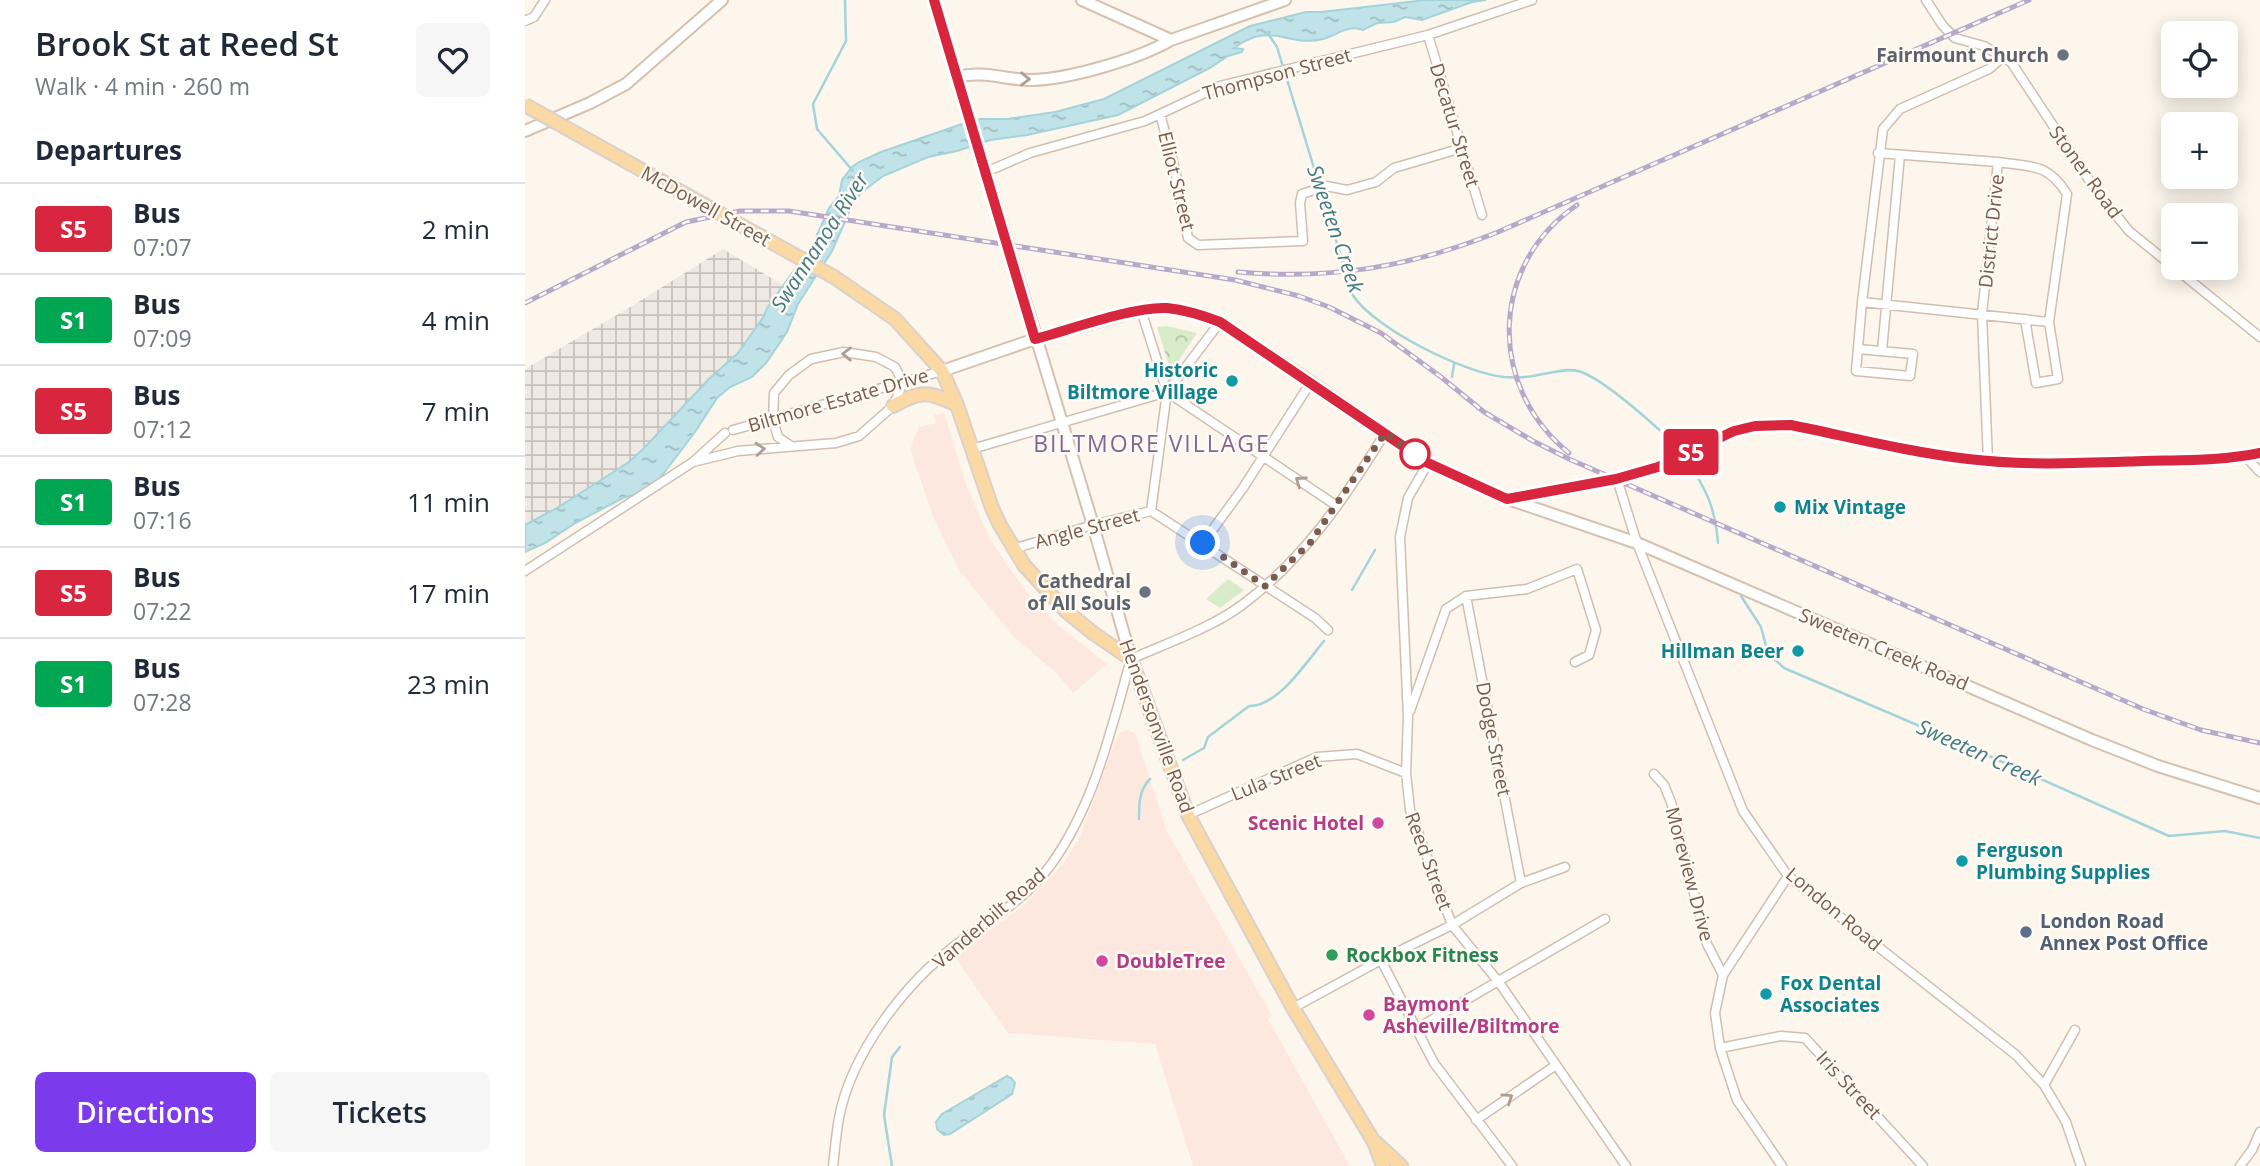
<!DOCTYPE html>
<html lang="en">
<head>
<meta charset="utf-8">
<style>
  :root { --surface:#fff; --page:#f6f6f7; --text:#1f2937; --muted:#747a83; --line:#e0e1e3; --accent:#7c3aed }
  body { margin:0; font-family:"Open Sans",sans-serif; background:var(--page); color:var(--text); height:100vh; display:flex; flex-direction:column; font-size:26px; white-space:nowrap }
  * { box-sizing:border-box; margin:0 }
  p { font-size:23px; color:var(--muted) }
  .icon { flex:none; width:38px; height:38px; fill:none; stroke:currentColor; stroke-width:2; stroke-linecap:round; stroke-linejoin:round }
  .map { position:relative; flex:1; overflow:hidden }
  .sheet { display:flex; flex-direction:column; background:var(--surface); width:525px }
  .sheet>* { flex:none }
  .badge { padding:0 14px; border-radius:5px; font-size:24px; line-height:46px }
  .fabs { position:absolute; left:1636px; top:21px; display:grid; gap:14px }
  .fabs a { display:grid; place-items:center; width:77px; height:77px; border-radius:10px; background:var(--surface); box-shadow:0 4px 18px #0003; font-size:35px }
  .you { position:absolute; width:35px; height:35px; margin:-18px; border:5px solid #fff; border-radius:50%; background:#1a73e8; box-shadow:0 0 0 10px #1a73e833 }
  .map>.badge { position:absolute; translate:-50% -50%; box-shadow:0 0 0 4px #fff }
  h2 { padding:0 35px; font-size:26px; line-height:63px }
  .round { display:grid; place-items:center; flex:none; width:74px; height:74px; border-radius:10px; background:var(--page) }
  .headline { display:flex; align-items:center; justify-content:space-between; height:119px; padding:0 35px }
  h1 { font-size:33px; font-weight:600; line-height:52px }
  .primary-button { display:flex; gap:14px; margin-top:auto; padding:14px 35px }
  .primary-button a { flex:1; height:80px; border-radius:10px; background:var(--accent); color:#fff; font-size:28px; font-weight:600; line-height:80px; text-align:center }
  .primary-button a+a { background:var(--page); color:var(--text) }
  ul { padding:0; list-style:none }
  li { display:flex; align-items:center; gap:21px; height:91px; padding:0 35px; border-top:2px solid var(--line) }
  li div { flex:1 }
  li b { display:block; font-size:26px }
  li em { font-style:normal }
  li .badge { min-width:77px; font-weight:700; text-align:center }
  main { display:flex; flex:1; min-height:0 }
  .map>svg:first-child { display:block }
  .commercial { fill:#fde8e0 }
  .industrial { fill:url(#industrial-grid) }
  .park { fill:url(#park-crowns) }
  .pitch { fill:#d8ecc9 }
  .water { fill:url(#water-ripples); stroke:#a5d3da; stroke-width:2 }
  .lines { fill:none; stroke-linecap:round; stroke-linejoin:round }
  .stream { stroke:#a5d3da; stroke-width:2.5 }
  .minor-casing { stroke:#d1beb0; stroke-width:11 }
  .secondary-casing { stroke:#d6c0b0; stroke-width:14 }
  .primary-casing { stroke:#dad1cd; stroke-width:16 }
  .minor { stroke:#fff; stroke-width:8 }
  .secondary { stroke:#fff; stroke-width:10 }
  .primary { stroke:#fbd9a5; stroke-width:12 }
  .rail-casing { stroke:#b9a8c9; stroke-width:5 }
  .rail { stroke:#fffaf3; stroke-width:2.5; stroke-dasharray:8; stroke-linecap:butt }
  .primary-bridge-casing { stroke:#dad1cd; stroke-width:16; stroke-linecap:butt }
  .primary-bridge { stroke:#fbd9a5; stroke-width:12 }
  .oneway { stroke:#af9d94 }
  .line-casing { stroke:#fff; stroke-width:16 }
  .line { stroke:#d7263d; stroke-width:10 }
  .walk { stroke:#7a5c4d; stroke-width:7; stroke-dasharray:0 12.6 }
  .worship-dot { fill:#6b7280; stroke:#fffaf3; stroke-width:2.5 }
  .culture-dot { fill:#0f9aa8; stroke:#fffaf3; stroke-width:2.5 }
  .stop-dot { fill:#fff; stroke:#d7263d; stroke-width:3.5 }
  .hotel-dot { fill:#d1479c; stroke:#fffaf3; stroke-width:2.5 }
  .service-dot { fill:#5c6f8a; stroke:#fffaf3; stroke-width:2.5 }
  .leisure-dot { fill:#2e9e5b; stroke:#fffaf3; stroke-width:2.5 }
  .labels { text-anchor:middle; stroke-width:5; stroke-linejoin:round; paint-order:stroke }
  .worship-label { font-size:19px; font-weight:bold; fill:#5b616d; stroke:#fffaf3; text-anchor:end }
  .street-label { font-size:19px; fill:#7a5c4d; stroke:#fffaf3 }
  .culture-label { font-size:19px; font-weight:bold; fill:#0d838f; stroke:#fffaf3; text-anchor:start }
  .hotel-label { font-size:19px; font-weight:bold; fill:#b23c85; stroke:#fffaf3; text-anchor:start }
  .service-label { font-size:19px; font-weight:bold; fill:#4e5e75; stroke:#fffaf3; text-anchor:start }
  .leisure-label { font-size:19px; font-weight:bold; fill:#27864d; stroke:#fffaf3; text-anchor:start }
  .water-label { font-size:21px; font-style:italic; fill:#437c86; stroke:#fffaf3 }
  .quarter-label { font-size:23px; letter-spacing:2px; fill:#846695; stroke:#fffaf3 }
</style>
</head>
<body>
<main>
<section class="sheet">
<div class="headline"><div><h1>Brook St at Reed St</h1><p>Walk · 4 min · 260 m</p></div><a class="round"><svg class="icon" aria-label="heart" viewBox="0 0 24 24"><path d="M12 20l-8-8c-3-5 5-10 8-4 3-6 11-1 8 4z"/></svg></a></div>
<h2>Departures</h2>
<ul>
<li><span class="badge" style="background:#d7263d;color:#fff">S5</span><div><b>Bus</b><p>07:07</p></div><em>2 min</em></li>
<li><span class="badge" style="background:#00a651;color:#fff">S1</span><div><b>Bus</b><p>07:09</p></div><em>4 min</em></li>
<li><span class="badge" style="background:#d7263d;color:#fff">S5</span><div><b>Bus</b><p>07:12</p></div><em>7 min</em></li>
<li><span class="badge" style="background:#00a651;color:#fff">S1</span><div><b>Bus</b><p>07:16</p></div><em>11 min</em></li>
<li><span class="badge" style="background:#d7263d;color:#fff">S5</span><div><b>Bus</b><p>07:22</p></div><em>17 min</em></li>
<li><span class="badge" style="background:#00a651;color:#fff">S1</span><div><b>Bus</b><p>07:28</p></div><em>23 min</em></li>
</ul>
<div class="primary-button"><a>Directions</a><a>Tickets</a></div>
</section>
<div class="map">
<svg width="1735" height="1166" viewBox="0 0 1735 1166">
  <defs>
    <pattern id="industrial-grid" width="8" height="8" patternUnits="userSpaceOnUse" patternTransform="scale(1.75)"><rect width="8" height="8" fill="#efe9e4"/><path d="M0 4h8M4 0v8" fill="none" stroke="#c7c0bb"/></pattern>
    <pattern id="park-crowns" width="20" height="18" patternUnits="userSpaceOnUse" patternTransform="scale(1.75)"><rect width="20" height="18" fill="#d8ecc9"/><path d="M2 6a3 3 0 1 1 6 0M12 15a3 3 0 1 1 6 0" fill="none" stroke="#b4c2a5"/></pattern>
    <pattern id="water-ripples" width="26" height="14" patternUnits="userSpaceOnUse" patternTransform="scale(1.75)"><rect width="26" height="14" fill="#bfe3e8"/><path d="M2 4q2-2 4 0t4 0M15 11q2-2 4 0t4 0" fill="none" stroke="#a0bbbe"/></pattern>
  </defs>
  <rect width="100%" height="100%" fill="#fdf6ec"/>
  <path class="commercial" d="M419 413 442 487 464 537 479 560 503 594 533 625 582 664 548 693 531 673 488 636 434 570 409 519 385 449 394 427 411 423 409 415Z
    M603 730 610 733 642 831 747 1016 743 1019 825 1166H668L630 1044 483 1033 429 956 498 906 538 864 555 837 591 739 596 732Z"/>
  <path class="industrial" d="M198 249 258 285 213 353 184 379 104 462 32 508 0 525V369L107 306Z"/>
  <path class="park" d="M642 326 672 333 646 372 632 327Z"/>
  <path class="pitch" d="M703 579 719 590 695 608 681 599Z"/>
  <path class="water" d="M901 0H961L947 2 897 20 880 17 869 22 852 23 838 30C824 24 812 35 798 39 763 48 746 20 709 48L718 49 717 52 703 56 685 68 593 115 502 135 465 140 432 151 403 157 358 176 337 192 329 201 307 251 273 304 262 332 241 363 227 377 205 387 192 398 170 432 126 490 98 498 52 522 20 543 0 552V525L32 508 104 462 118 449 184 379 213 353 239 316 242 308 288 244 304 208 314 196 317 180 327 167 334 162 356 152 434 125 456 119H482L530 112 579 99 725 26 781 12H796Z
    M482 1076 486 1078 490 1083 487 1094 425 1134 419 1135 412 1129 411 1122 417 1114Z"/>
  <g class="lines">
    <path class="stream" d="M320 0 321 41 288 104 292 129 328 171
      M742 32 752 47 758 67
      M760 73 818 263C820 273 821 284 827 294 848 328 939 373 979 377 986 377 993 378 1000 377 1015 376 1041 367 1053 371 1079 378 1138 432 1158 453
      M927 377 929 364
      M1161 459C1181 489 1190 506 1193 543
      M827 590 850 550
      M1216 596 1236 627 1243 653 1259 668 1446 748 1644 836 1700 831 1735 838
      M658 760 679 748 683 737 724 706C753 707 782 661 799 641
      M614 819C614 804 614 790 625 779
      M367 1166 359 1115 367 1057 375 1047"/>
    <g class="minor-casing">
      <path id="minor" d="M1401 0 1418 26 1430 38 1459 46 1486 62 1570 189 1604 231 1735 337
        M0 21 9 17 20 0
        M903 35 957 215
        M635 114 650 169 663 238 673 245 778 241 775 203 777 194 801 186 822 190 851 182 869 168 937 148
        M1353 153 1473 162 1457 314 1463 461
        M1473 162C1506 167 1523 163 1542 194L1524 322 1337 302 1358 129 1375 109 1464 69 1478 57
        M461 172 505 153 620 121 695 86 903 35 1007 0
        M616 310 642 392 626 511
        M1500 319 1511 383 1533 379 1524 322
        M1333 349 1388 354 1385 376 1331 371 1337 302
        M1357 351 1375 155
        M642 392 695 322
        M208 430 417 371
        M447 449 642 392 812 506
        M1720 456 1735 472
        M168 462 213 451 311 443 334 436 368 406 378 383 370 367 351 357 319 352 286 359 264 375 249 393 248 420 253 437 266 446
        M903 463 883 498 875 537 883 717 881 773 885 810 927 925 973 981 1101 1166
        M1092 479 1112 543 1218 811 1263 876 1491 1055 1519 1085 1541 1122 1556 1166
        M678 543 718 488 786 382
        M488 549 568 525 626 511 790 618 803 630
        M0 571 168 462 200 433
        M941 596 996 883
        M885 711 921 609 941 596 1002 589 1052 569 1071 630 1064 655 1050 662
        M1129 774 1139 785 1146 802 1182 944 1198 975
        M663 815 792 757 832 754 881 773
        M856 960 909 1063 987 1166
        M768 1008 856 960 927 925 996 883 1040 867
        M891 1029 1080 919
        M1195 1048 1256 1036 1280 1038 1398 1166
        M1519 1085 1550 1030
        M951 1120 1031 1065
        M308 1166C310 1150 311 1134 314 1118 326 1054 379 984 431 945 463 921 501 899 525 866 569 806 586 730 606 659 640 644 688 627 717 605 778 560 821 497 860 433
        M1257 1166 1212 1100 1195 1048 1190 1013 1198 975 1263 876
        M1715 1166 1727 1150 1735 1132"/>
    </g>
    <g class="secondary-casing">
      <path id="secondary" d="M409 0 568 525 606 659
        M557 0 646 40
        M432 77C458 70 481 80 507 80 545 79 613 59 646 40L760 0
        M0 131 65 103 101 84 197 0
        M417 371 510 339 616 310 639 308 679 315 695 322 779 377 903 463 983 499 1112 543 1567 740 1633 766 1735 798
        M984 499 1092 479 1133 467 1209 431 1230 426 1266 425C1330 439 1394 455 1459 461 1512 465 1566 463 1619 461 1657 460 1698 461 1735 453"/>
    </g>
    <g class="primary-casing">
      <path id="primary" d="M370 319 417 371 432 405 467 508 475 525 499 565 541 611 568 633 606 659 663 815 768 1008 849 1142 858 1166
        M368 406C396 390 403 391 432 405
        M850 1142 876 1166"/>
    </g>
    <use href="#minor" class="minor"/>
    <use href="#secondary" class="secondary"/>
    <use href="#primary" class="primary"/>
    <g class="rail-casing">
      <path id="rail" d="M713 272C807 280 886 267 973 232L1504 0
        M0 303 161 222 215 211H264L710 280 774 296 804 307 856 333 916 377 959 412 1008 441 1044 459 1618 709 1676 730 1735 743
        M1044 453C962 387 964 265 1052 205"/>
    </g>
    <use href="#rail" class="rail"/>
    <g class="primary-bridge-casing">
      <path id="primary-bridge" d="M0 105 309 277 370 319"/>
    </g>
    <use href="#primary-bridge" class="primary-bridge"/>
  </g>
  <defs><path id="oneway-chevron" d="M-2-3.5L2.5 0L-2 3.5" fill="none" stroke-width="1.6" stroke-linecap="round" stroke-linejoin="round" transform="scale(1.75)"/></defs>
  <g class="oneway">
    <use href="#oneway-chevron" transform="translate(500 79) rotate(1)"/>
    <use href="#oneway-chevron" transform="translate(322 354) rotate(-179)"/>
    <use href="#oneway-chevron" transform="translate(235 449) rotate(-5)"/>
    <use href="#oneway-chevron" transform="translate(775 481) rotate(-145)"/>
    <use href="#oneway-chevron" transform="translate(983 1098) rotate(-34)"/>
  </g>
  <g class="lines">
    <g class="line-casing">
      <path id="line" d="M409 0 510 339C544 330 609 306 642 308 661 310 677 315 695 322L903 463 982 499 1091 479 1133 467 1209 431 1230 426 1266 425C1325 437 1383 452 1443 459 1501 466 1560 463 1619 461 1657 460 1698 461 1735 453"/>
    </g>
    <use href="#line" class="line"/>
    <path class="walk" d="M678 543 740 586 785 543 860 433 898 459 890 454"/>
  </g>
  <g class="worship-dot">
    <circle cx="1538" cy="55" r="7"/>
    <circle cx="620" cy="592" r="7"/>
  </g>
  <g class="culture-dot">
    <circle cx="707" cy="381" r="7"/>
    <circle cx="1255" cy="507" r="7"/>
    <circle cx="1273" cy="651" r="7"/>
    <circle cx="1437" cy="861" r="7"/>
    <circle cx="1241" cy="994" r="7"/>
  </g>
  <circle class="stop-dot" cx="890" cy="454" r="14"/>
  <g class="hotel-dot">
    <circle cx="853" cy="823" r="7"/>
    <circle cx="577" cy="961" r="7"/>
    <circle cx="844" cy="1015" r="7"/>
  </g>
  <circle class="service-dot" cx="1501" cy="932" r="7"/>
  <circle class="leisure-dot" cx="807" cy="955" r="7"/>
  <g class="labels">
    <g class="worship-label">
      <text x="1524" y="62">Fairmount Church</text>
      <text x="606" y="588">Cathedral<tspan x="606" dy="22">of All Souls</tspan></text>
    </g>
    <g class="street-label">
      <text transform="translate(752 74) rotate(-15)" y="7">Thompson Street</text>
      <text transform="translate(930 125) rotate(73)" y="7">Decatur Street</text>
      <text transform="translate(1561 172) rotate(54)" y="7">Stoner Road</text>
      <text transform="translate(652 181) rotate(76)" y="7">Elliot Street</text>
      <text transform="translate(181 206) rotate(29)" y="7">McDowell Street</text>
      <text transform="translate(1466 231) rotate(-84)" y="7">District Drive</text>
      <text transform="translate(313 400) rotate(-16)" y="7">Biltmore Estate Drive</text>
      <text transform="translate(562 528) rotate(-15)" y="7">Angle Street</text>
      <text transform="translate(1359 649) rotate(23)" y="7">Sweeten Creek Road</text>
      <text transform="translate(632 726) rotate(70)" y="7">Hendersonville Road</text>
      <text transform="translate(969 739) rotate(79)" y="7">Dodge Street</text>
      <text transform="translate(751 777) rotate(-22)" y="7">Lula Street</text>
      <text transform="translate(904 861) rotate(70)" y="7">Reed Street</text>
      <text transform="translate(1165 874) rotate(75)" y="7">Moreview Drive</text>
      <text transform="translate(1309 909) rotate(40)" y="7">London Road</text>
      <text transform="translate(464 918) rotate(-41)" y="7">Vanderbilt Road</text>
      <text transform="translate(1324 1085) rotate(47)" y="7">Iris Street</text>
    </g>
    <g class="culture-label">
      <text x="693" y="377" text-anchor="end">Historic<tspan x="693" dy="22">Biltmore Village</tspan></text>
      <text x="1269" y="514">Mix Vintage</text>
      <text x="1259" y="658" text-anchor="end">Hillman Beer</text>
      <text x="1451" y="857">Ferguson<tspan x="1451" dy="22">Plumbing Supplies</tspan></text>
      <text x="1255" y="990">Fox Dental<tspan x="1255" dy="22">Associates</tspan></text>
    </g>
    <g class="hotel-label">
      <text x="839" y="830" text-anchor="end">Scenic Hotel</text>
      <text x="591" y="968">DoubleTree</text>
      <text x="858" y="1011">Baymont<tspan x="858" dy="22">Asheville/Biltmore</tspan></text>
    </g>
    <g class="service-label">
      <text x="1515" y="928">London Road<tspan x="1515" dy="22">Annex Post Office</tspan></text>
    </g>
    <g class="leisure-label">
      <text x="821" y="962">Rockbox Fitness</text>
    </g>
    <g class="water-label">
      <text transform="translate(810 229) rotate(71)" y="7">Sweeten Creek</text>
      <text transform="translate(295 242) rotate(-57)" y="7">Swannanoa River</text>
      <text transform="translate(1454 753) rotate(24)" y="7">Sweeten Creek</text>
    </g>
    <g class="quarter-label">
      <text x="627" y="452">BILTMORE VILLAGE</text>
    </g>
  </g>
</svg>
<div class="fabs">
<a><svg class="icon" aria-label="locate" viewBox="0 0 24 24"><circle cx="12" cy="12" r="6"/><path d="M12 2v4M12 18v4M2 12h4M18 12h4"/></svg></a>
<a>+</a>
<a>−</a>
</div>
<div class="you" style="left:678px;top:543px"></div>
<b class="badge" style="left:1166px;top:452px;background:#d7263d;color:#fff">S5</b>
</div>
</main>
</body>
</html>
